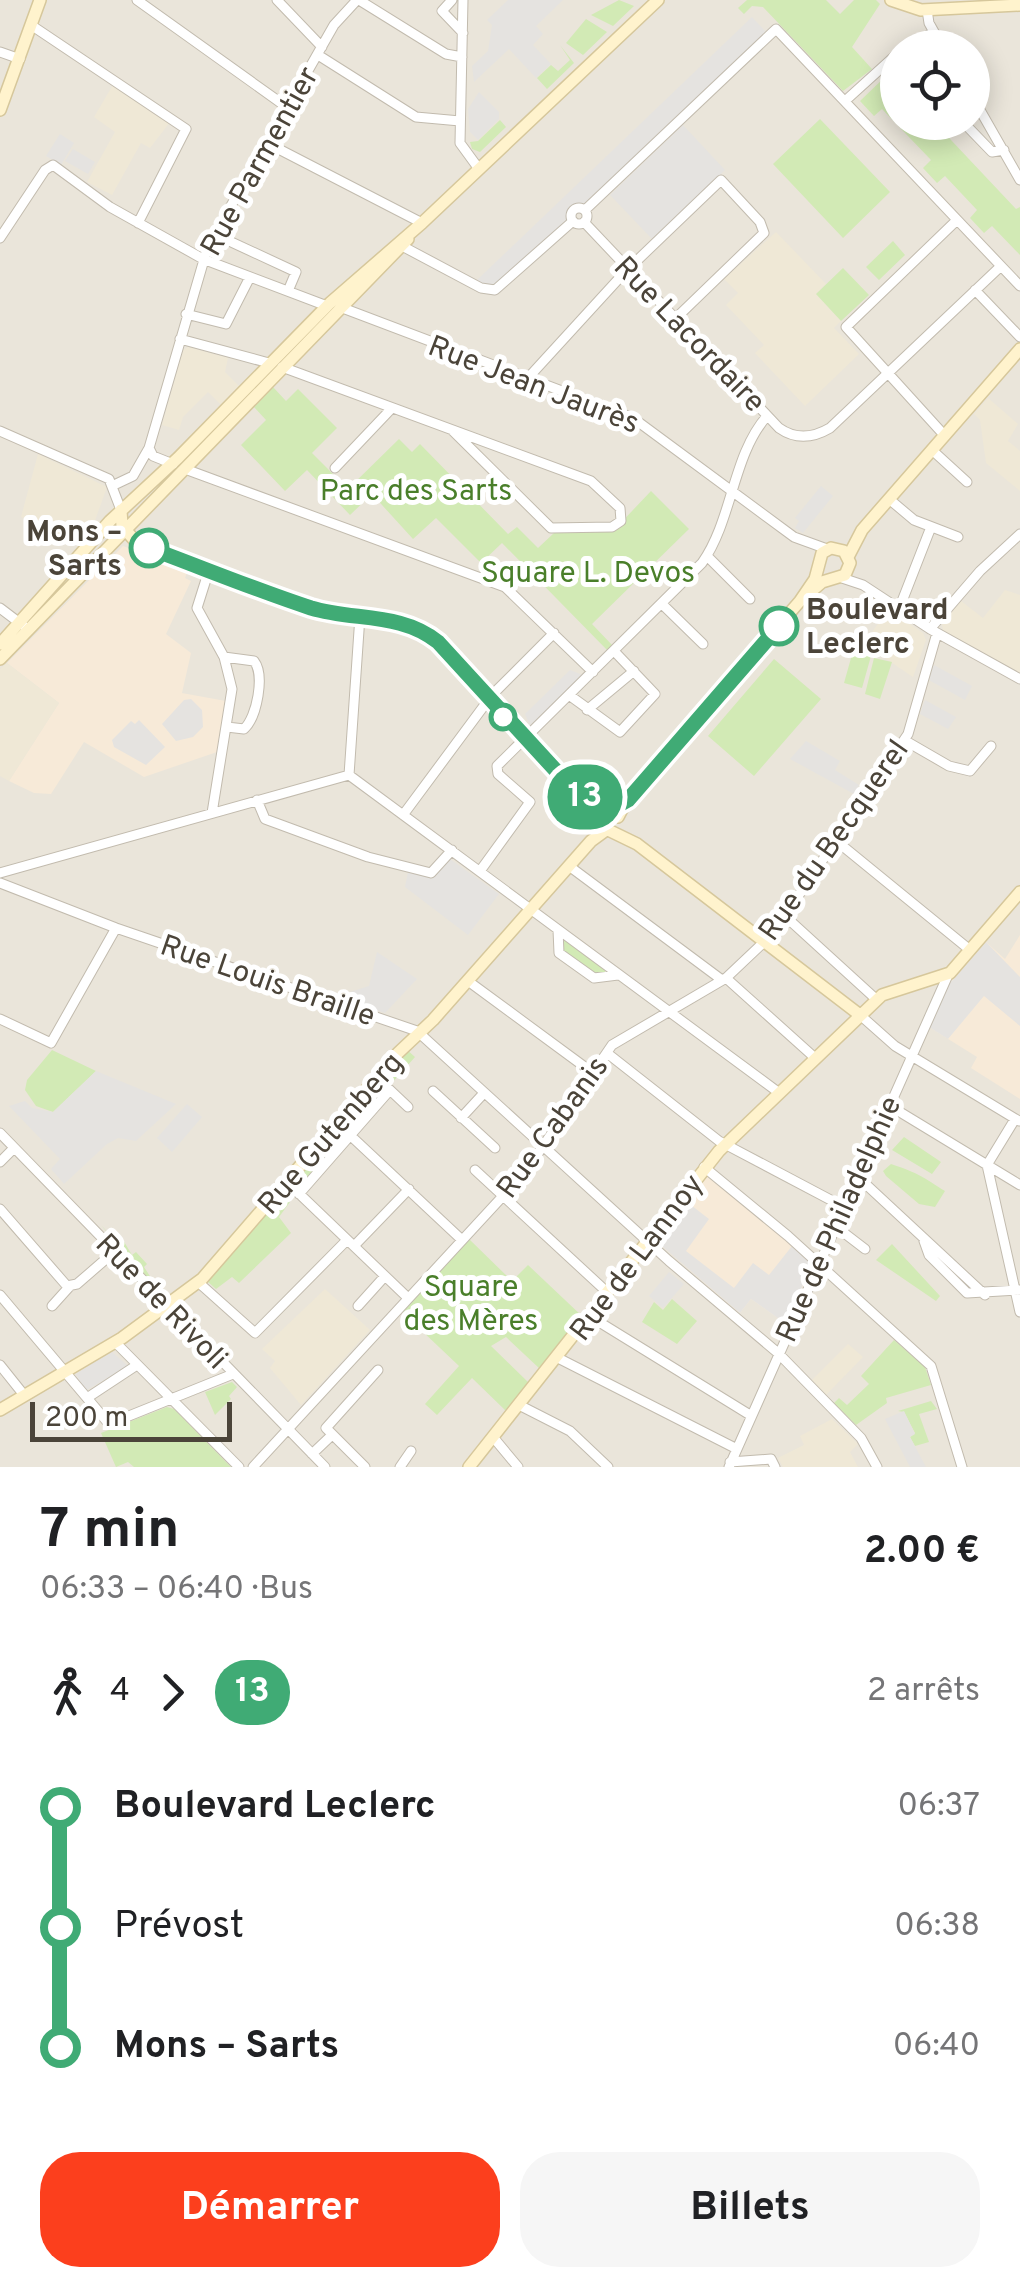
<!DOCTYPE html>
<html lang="fr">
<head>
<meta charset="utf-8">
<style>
  :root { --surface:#fff; --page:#f6f6f6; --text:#202124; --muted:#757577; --accent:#fc3f1d }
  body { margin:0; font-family:Overpass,sans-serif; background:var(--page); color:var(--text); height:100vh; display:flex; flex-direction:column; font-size:38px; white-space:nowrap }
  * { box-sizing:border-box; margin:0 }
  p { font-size:32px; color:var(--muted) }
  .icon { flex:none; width:55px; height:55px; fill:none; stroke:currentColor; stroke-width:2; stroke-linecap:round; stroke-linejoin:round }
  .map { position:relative; height:1467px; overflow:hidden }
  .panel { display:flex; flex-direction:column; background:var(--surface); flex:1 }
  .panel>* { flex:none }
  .badge { padding:0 20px; border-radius:32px; font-size:35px; line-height:65px }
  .fabs { position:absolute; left:880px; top:30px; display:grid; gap:20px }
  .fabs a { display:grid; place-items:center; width:110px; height:110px; border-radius:50%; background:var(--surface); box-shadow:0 5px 25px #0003; font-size:50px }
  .scale { position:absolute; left:30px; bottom:25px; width:202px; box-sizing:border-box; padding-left:10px; border:5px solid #4b4439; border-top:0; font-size:28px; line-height:35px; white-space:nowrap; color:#4b4439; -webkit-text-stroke:8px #fff; paint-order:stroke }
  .map>.badge { position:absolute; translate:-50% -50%; box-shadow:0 0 0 5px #fff }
  .legs { display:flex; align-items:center; gap:15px; height:110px; padding:0 40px; font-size:32px }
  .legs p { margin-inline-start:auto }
  .overview { display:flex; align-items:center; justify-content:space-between; height:170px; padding:0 40px }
  h1 { font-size:55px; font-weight:700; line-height:75px }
  .cta { display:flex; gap:20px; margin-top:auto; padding:20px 40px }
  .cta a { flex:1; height:115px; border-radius:40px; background:var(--accent); color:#fff; font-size:40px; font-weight:700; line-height:115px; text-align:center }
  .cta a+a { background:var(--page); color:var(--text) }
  ul { padding:0 40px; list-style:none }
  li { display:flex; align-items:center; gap:35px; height:120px; font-size:38px }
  li i { display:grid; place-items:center; width:15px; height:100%; margin:0 12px; background:currentColor }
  li i::after { content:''; width:25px; height:25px; margin:-12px; border:8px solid; border-radius:50%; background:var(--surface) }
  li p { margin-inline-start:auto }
  li:first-child i { background:linear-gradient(#0000 50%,currentColor 0) }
  li:last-child i { background:linear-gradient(currentColor 50%,#0000 0) }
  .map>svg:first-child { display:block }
  .residential { fill:#eae5da; fill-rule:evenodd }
  .commercial { fill:#f7ead8 }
  .education { fill:#efe8d6 }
  .green { fill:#d2eab5 }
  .parking { fill:#e5e3e0 }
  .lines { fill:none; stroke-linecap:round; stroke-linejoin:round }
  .street-casing { stroke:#c2bbae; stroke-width:11 }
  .secondary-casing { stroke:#d6c79b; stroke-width:14 }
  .street { stroke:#fff; stroke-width:9 }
  .secondary { stroke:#fff3cd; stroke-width:11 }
  .line-1-casing { stroke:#fff; stroke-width:22 }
  .line-1 { stroke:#40ab75; stroke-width:15 }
  .stop-1-dot { fill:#fff; stroke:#40ab75; stroke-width:5 }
  .labels { text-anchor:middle; stroke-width:10; stroke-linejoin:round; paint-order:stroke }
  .street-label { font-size:30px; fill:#4b4439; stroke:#fff }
  .park-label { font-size:30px; fill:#4a7f2a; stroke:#fff }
  .stop-label { font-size:30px; font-weight:bold; fill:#4b4439; stroke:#fff; text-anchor:end }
</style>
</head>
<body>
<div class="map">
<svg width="1020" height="1467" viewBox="0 0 1020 1467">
  <rect width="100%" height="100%" fill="#f6f3ec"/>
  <path class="residential" d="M0 0H1020V1467H0ZM898 48H972V122H898Z"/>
  <path class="commercial" d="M123 546 188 570 185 578 191 581 166 634 191 653 182 693 226 701 217 752 144 777 84 742 51 794 34 793 9 781 59 703 7 663Z
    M1020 935V1099L971 1068 977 1057 929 1027 946 988 986 942 1005 959Z
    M707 1174 814 1261 786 1324 751 1299 740 1313 656 1241Z"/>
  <path class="education" d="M113 85 170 122 150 148 141 143 112 195 87 182 115 132 94 117Z
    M776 232 826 284 816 294 841 321 834 328 859 354 805 406 755 353 764 345 726 305 738 293 724 279Z
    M188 347 228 358 225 372 239 386 221 405 208 392 183 417 179 430 162 425 183 350Z
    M988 398 1018 424 1008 441 1020 451V491L986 463 980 420 974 414Z
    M38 454 107 487 92 529 85 522 71 539 21 517Z
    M1005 590 1020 595V674L943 631 942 623 961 601 983 618Z
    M888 609 923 633 926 640 913 677 864 644Z
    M7 663 59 703 9 781 0 776V669Z
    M325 1289 370 1330 301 1405 270 1368 275 1361 262 1349Z
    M848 1344 863 1357 826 1395 812 1380Z
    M832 1419 858 1444 850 1452 858 1467H783L778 1458 804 1445 800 1436Z"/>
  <path class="green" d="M619 0 634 6 613 26 591 15Z
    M747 0H826L840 14 854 0H876L880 4 852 47 872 69 843 91 763 7 752 6 744 14 738 8Z
    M586 19 607 32 583 55 566 43Z
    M560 45 574 63 547 89 537 78 551 65 558 71 570 60Z
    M888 74 897 84 898 122 935 123 1016 209 1020 207V255L992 226 984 233 970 218 977 210 945 176 937 183 923 168 931 160 882 109 874 116 860 101Z
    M820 119 890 192 843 238 773 164Z
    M500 120 506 127 480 152 472 149 470 142 478 141Z
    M893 241 905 255 879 280 866 267Z
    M843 268 869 295 841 321 816 294Z
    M273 387 286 401 298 389 337 428 312 453 348 489 399 439 412 452 420 444 508 534 517 527 538 548 554 533 614 530 651 491 689 529 592 624 613 646 608 651 502 543 481 563 436 518 413 539 372 494 350 515 307 470 285 491 241 445 266 420 254 407Z
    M853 651 871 656 862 688 844 683Z
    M874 658 892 662 880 699 865 694Z
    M774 659 821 699 754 776 708 736Z
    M564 940 605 970V973L594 975 563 952Z
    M405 1048 415 1057 299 1187 293 1181Z
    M52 1050 96 1071 53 1112 36 1106 25 1090 27 1080Z
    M904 1137 941 1162 932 1174 892 1150Z
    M891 1164C919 1173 924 1178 945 1191L935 1207 919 1204 886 1176 883 1171Z
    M282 1195 290 1202 279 1217 291 1233 239 1283 232 1277 216 1289 208 1282Z
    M101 1225 114 1239 120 1235 132 1255 136 1252 147 1264 144 1267 161 1293 139 1270 140 1263 136 1267Z
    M469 1239 512 1281 528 1265 583 1317 540 1369 506 1337 491 1346 529 1383 506 1411 472 1378 437 1415 425 1404 459 1366 401 1311Z
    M892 1244 940 1296 936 1301 876 1260Z
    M672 1299 697 1321 677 1344 642 1322 654 1302 663 1310Z
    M894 1340 925 1367 931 1385 886 1398 887 1403 856 1425 834 1403 839 1398 847 1405 869 1384 861 1376Z
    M232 1382 237 1387 229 1396 231 1399 215 1415 205 1392Z
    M931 1401 937 1409 919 1414 929 1442 915 1446 910 1437 915 1433 904 1412 898 1411Z
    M167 1407 174 1409 231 1467H134L128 1462 116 1467 101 1433Z"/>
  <path class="parking" d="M508 0H563L536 26 543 34 533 45 551 64 536 78 509 49 474 82 472 66 488 51 492 25 487 20Z
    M752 17 767 33 494 288 476 281Z
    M479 92 499 112V119L478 140 470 132 468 109Z
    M683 125 725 170 652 239 610 195Z
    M60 134 74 143 61 165 46 156Z
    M73 149 95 162 88 174 65 161Z
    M821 486 833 496 803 533 795 528 799 521 795 518Z
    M934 665 972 686 965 700 927 679Z
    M570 670 585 676 531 728 525 714Z
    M191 699 202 710 203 727 193 737 176 741 162 724 184 700Z
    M925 700 956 717 948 729 920 714Z
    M139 720 165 747 146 765 114 747 112 740 131 721 135 724Z
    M806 741 840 761 835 770 859 785 854 794 790 759Z
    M450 859 499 894 468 935 405 887 408 872 435 876Z
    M986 942 1020 977V1026L984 996 948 1039 929 1027 946 988Z
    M377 952 417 979 385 1013 347 1000 350 992 369 986Z
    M96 1071 176 1104 136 1141 118 1138 107 1144 64 1184 51 1169 60 1159 9 1106 25 1101 32 1108 53 1112Z
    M187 1104 202 1117 172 1152 157 1138Z
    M687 1202 709 1219 686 1251 734 1288 753 1263 769 1275 792 1246 812 1264 786 1324 751 1299 740 1313 656 1241Z
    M669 1272 684 1284 663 1308 649 1296Z
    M111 1351 128 1366 85 1391 76 1374Z
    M904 1411 915 1434 910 1437 926 1467H910L885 1419Z"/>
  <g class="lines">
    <g class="street-casing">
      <path id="street" d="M137 0 288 108
        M277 0 322 47
        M359 0 446 54 462 57
        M452 0 442 11 463 33
        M463 0 460 143 479 169
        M927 10 929 23 943 48
        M31 25 186 129 138 223
        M907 48 934 32
        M0 52 20 59
        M318 55 416 117 460 121
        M972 96 1020 180
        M845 101 898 53
        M963 122 992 152 1004 150
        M267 143 422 223
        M571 216a8 8 0 1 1 16 0a8 8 0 1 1-16 0Z
        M585 210 776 29 1020 286
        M584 222 779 428C796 440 813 438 830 428L1001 266
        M214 234 296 272 288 291
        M0 238 45 170 53 165 110 207 203 259 327 306
        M402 246 481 288 495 290 573 221
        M975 290 1020 337
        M340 307 633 418 794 537 827 549
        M186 314 226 324 250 277
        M180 339 269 363
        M282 367 591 481 620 508 621 521 612 527 551 528 453 431
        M527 379 624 273 721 180 760 222 764 233 675 319
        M0 431 109 479 121 510
        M945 436 846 327 957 220
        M149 448 153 456 173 464
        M932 450 967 482
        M335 468 392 408
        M185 469 505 587 593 672
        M114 485 133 476 149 448 208 246 334 25 357 0
        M889 499 914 520 958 537
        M707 556 750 599
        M209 570 197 608 224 657 232 689 212 813
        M842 578 863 585 930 629 1020 679
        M662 604 703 644
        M0 608 29 630
        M899 609 931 527
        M930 629 980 571 1020 534
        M224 657 254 661C265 675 257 717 244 729L227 727
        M569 695 620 732 655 694 614 651
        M587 710 634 671
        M904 740 949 766 970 771 991 746
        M349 775 778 1092
        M349 775 360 616
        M257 800 265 819 368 857 431 873 452 850
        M403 815 492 695 554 633
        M834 839 970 950
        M569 866 722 980
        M480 871 530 802 498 774 497 766 702 563C733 519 732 456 767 416
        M0 873 349 775
        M0 883 116 928 417 1031 669 1261 778 1353 861 1438 877 1467
        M786 917 877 1000
        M558 930 559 953 594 978 618 975
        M767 942 908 734 937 633
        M726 978 814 1057
        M468 981 593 1073
        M860 1015 895 1046 1019 1121
        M0 1019 51 1043 116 928
        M607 1053 719 1141 844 1207
        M433 1091 495 1148
        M890 1106 1020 1185
        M461 1118 484 1093
        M1015 1119 987 1165 1020 1312
        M0 1133 325 1467
        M352 1137 462 1240
        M0 1162 14 1148
        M704 1167 788 1236 931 1366 962 1467
        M475 1170 608 1293
        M858 1177 985 1295
        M287 1182 407 1297
        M299 1194 390 1090 408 1107
        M0 1209 67 1286 77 1284 114 1252
        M835 1226 865 1249
        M924 1241 929 1255 967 1293 1020 1290
        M354 1246 409 1189
        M198 1282 255 1333 347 1240
        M0 1295 109 1424 233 1374
        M52 1306 70 1286
        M358 1306 385 1276
        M591 1317 750 1415
        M115 1342 239 1467
        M558 1358 735 1448
        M0 1365 24 1395
        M87 1398 137 1365
        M519 1405 570 1431 608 1467
        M493 1437 518 1467
        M312 1454 332 1435
        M730 1462 771 1459 775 1467
        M253 1467 526 1171 612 1045 726 978 763 943
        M365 1467 326 1428 378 1370
        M400 1467 411 1451
        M729 1467 948 975"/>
    </g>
    <g class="secondary-casing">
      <path id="secondary" d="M891 0 921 10 1020 5
        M0 110 40 0
        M121 510 122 526 137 543 313 608 403 623 430 636 587 802 602 827 637 844 860 1015
        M848 557 862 530 1020 349
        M0 644 110 521 178 458 330 303 422 223 658 0
        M0 659 408 239
        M618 817 627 800 800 601 815 579 822 553 831 548 844 551 850 563 845 575 822 582 800 601
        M0 1410 122 1338 202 1279 398 1053 433 1020 591 841 606 830
        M469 1467 719 1151 882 995 950 973 1020 892"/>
    </g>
    <use href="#street" class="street"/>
    <use href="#secondary" class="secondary"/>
  </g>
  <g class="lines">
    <g class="line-1-casing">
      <path id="line-1" d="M149 548C203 568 256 590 311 608 354 621 401 612 438 642L570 786 610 810 628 800 779 626"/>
    </g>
    <use href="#line-1" class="line-1"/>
  </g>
  <g class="stop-1-dot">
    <circle cx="149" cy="548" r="18"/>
    <circle cx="779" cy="626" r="18"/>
    <circle cx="503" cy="717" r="12"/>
  </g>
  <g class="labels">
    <g class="street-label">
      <text transform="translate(259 161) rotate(-61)" y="10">Rue Parmentier</text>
      <text transform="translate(690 334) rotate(46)" y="10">Rue Lacordaire</text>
      <text transform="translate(534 384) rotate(21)" y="10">Rue Jean Jaurès</text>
      <text transform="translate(833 840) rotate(-55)" y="10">Rue du Becquerel</text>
      <text transform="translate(268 980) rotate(19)" y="10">Rue Louis Braille</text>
      <text transform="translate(552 1127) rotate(-54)" y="10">Rue Cabanis</text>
      <text transform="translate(330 1133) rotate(-49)" y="10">Rue Gutenberg</text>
      <text transform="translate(838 1219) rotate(-66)" y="10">Rue de Philadelphie</text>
      <text transform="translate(636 1257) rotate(-53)" y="10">Rue de Lannoy</text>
      <text transform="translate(162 1301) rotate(46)" y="10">Rue de Rivoli</text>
    </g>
    <g class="park-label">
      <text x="416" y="500">Parc des Sarts</text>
      <text x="588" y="582">Square L. Devos</text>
      <text x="471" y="1296">Square<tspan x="471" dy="34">des Mères</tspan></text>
    </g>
    <g class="stop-label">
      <text x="122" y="541">Mons –<tspan x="122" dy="34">Sarts</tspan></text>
      <text x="806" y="619" text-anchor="start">Boulevard<tspan x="806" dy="34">Leclerc</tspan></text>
    </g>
  </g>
</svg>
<div class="fabs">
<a><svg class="icon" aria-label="locate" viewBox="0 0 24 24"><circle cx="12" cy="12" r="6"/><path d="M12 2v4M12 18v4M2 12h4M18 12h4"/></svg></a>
</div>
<div class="scale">200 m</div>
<b class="badge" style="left:585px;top:797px;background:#40ab75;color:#fff">13</b>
</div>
<section class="panel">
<div class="overview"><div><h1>7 min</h1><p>06:33 – 06:40 · Bus</p></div><b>2.00 €</b></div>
<div class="legs"><svg class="icon" aria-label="walk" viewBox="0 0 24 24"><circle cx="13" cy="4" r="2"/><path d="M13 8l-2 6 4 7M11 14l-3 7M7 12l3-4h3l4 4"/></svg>4<svg class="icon" aria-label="forward" viewBox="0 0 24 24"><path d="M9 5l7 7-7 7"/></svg><b class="badge" style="background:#40ab75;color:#fff">13</b><p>2 arrêts</p></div>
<ul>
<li><i style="color:#40ab75"></i><b>Boulevard Leclerc</b><p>06:37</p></li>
<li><i style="color:#40ab75"></i><span>Prévost</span><p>06:38</p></li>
<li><i style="color:#40ab75"></i><b>Mons – Sarts</b><p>06:40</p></li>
</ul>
<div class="cta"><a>Démarrer</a><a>Billets</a></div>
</section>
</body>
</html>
